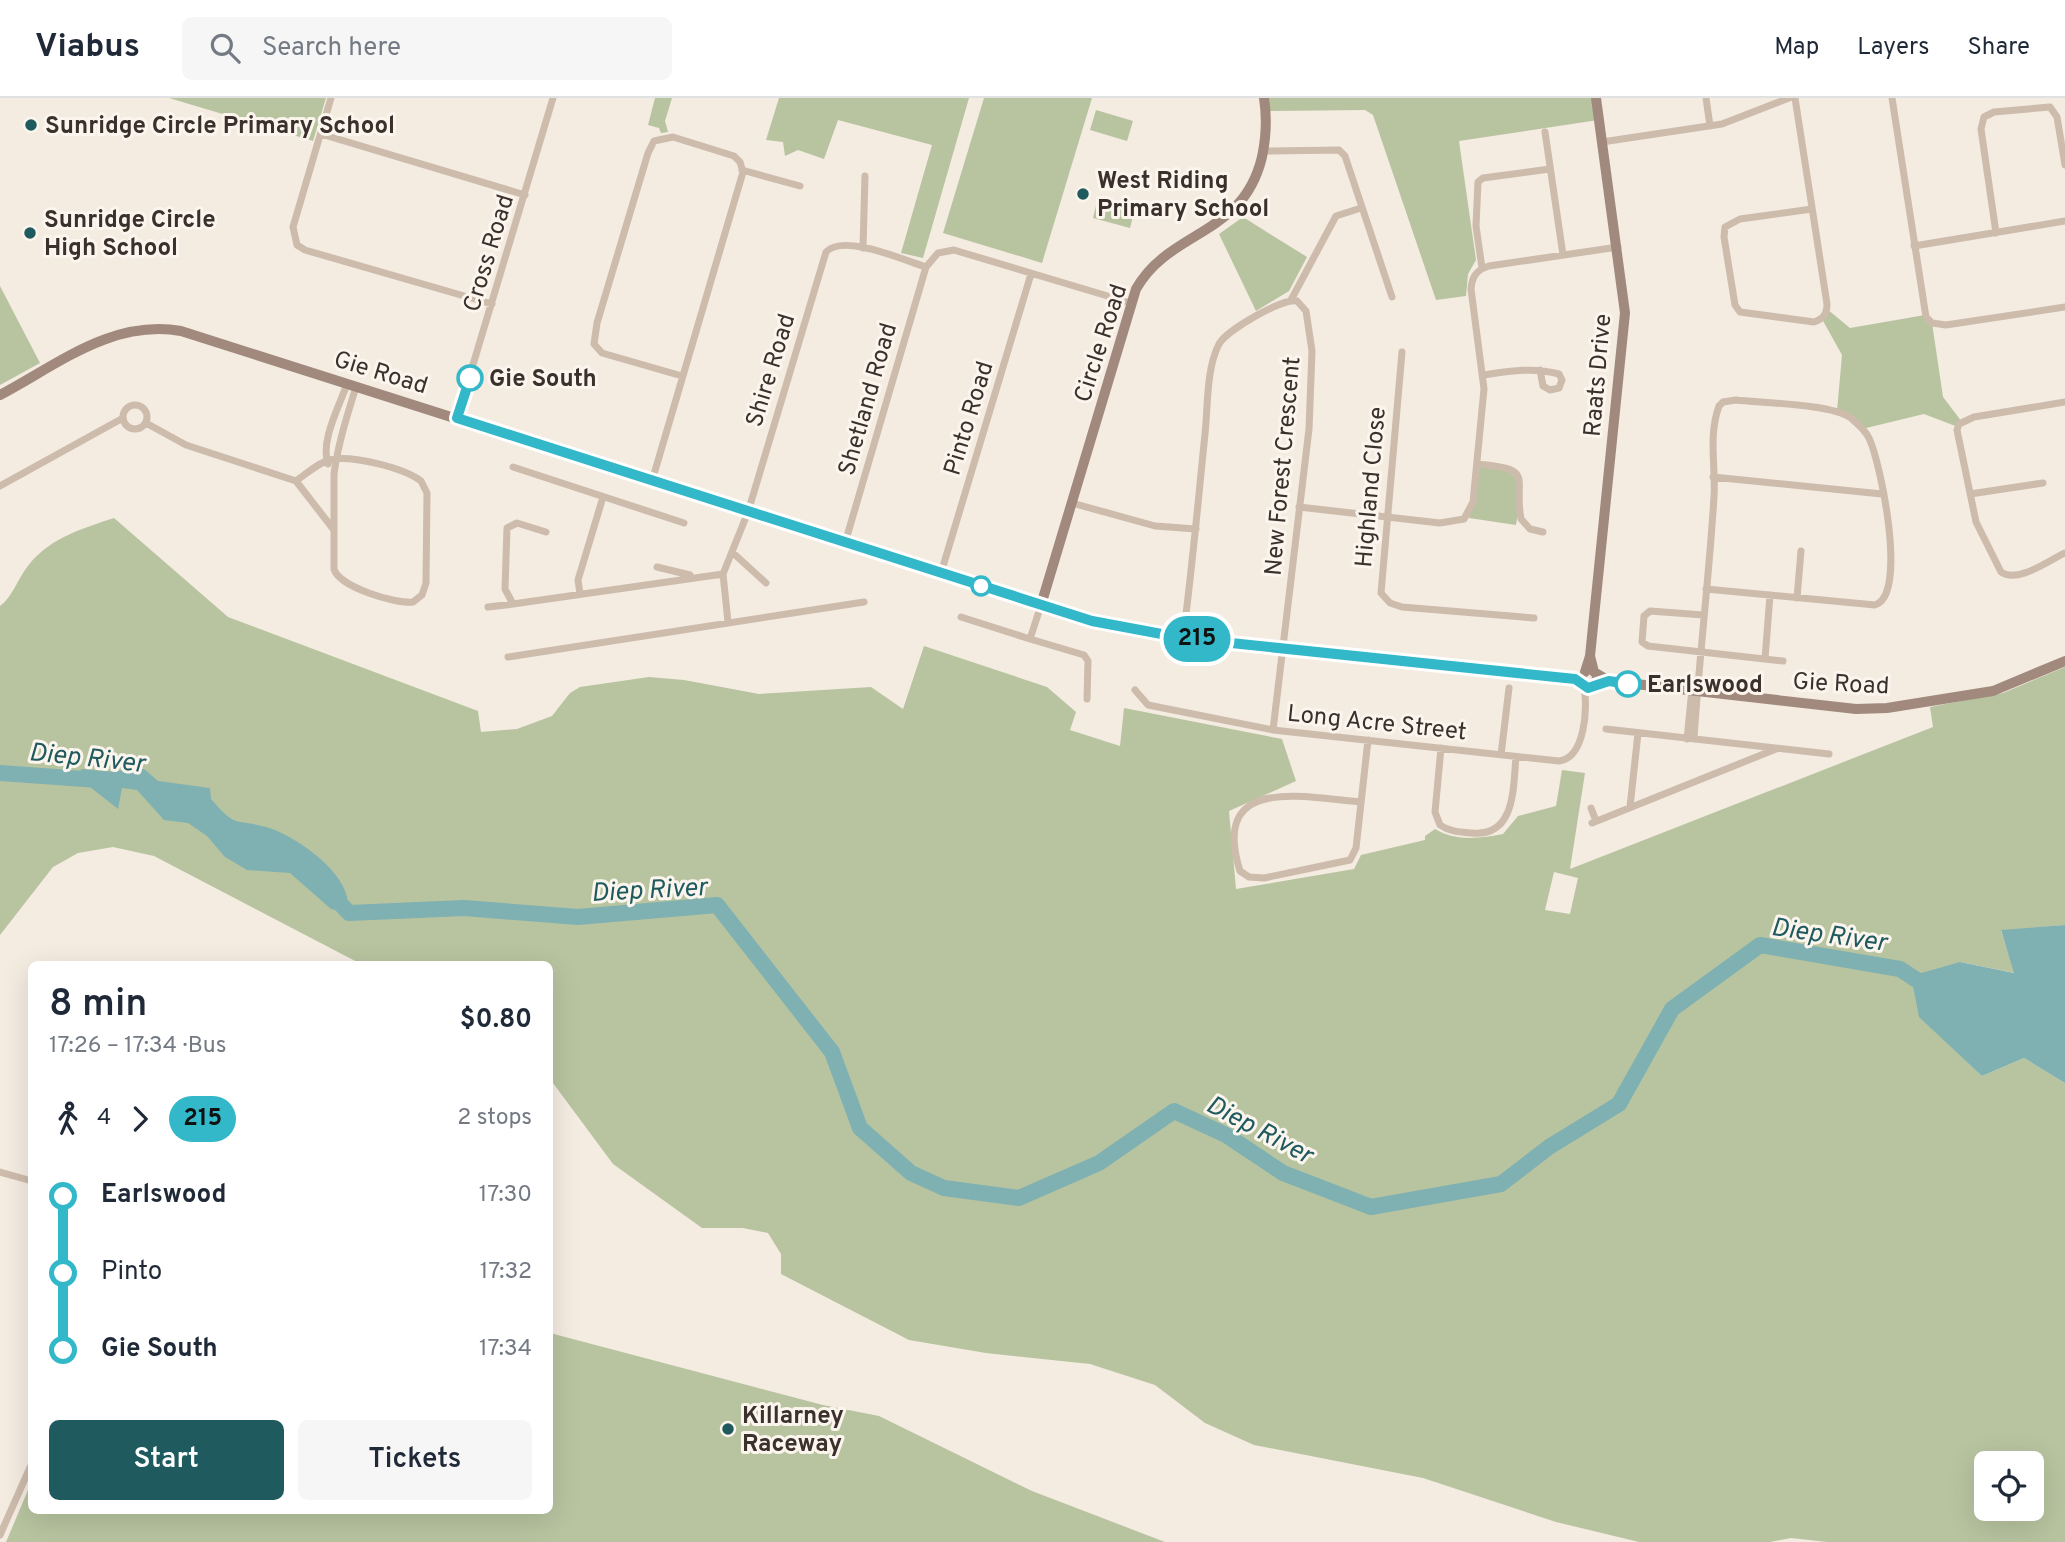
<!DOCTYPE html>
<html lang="en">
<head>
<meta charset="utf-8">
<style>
  :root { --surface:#fff; --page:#f6f6f7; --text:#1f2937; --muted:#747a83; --line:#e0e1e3; --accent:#1f5a5e }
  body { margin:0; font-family:Overpass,sans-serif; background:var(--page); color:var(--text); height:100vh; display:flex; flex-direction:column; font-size:26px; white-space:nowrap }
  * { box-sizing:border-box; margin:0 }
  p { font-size:23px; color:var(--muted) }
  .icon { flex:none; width:38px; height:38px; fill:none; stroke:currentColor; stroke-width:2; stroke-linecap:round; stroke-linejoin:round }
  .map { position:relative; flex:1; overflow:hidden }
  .panel { position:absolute; left:28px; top:863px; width:525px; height:553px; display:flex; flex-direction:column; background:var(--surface); border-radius:10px; box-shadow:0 7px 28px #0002 }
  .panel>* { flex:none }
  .badge { padding:0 14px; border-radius:23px; font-size:24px; line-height:46px }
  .controls { position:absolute; left:1974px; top:1353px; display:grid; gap:14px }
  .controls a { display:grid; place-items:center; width:70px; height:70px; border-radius:10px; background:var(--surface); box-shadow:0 7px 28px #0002; font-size:35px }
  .map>.badge { position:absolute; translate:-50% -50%; box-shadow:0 0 0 4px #fff }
  .legs { display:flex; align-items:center; gap:10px; height:77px; padding:0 21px; font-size:23px }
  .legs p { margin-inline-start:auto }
  .headline { display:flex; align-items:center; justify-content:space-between; height:119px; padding:0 21px }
  h1 { font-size:38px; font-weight:600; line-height:52px }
  .cta { display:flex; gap:14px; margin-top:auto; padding:14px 21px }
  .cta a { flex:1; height:80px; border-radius:10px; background:var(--accent); color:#fff; font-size:28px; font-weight:600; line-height:80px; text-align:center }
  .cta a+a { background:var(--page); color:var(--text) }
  ul { padding:0 21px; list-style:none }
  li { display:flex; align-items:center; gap:24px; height:77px; font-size:26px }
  li i { display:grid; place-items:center; width:10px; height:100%; margin:0 9px; background:currentColor }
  li i::after { content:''; width:18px; height:18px; margin:-9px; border:5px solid; border-radius:50%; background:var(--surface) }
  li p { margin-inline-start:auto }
  li:first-child i { background:linear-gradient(#0000 50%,currentColor 0) }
  li:last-child i { background:linear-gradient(currentColor 50%,#0000 0) }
  header { display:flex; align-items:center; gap:42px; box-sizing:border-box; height:98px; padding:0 35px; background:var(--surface); border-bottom:2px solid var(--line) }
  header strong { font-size:33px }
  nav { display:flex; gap:38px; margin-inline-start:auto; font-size:24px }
  .search { width:490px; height:63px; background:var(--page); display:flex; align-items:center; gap:18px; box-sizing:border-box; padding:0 24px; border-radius:10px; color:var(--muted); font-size:26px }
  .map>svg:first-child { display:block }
  .green { fill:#b8c4a0; fill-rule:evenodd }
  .water { fill:#7fb0b2 }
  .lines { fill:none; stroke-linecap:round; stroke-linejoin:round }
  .river { stroke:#7fb0b2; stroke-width:16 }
  .street { stroke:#cdbbac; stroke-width:7 }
  .secondary { stroke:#a18a7d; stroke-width:10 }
  .line-1-casing { stroke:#fff; stroke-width:16 }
  .line-1 { stroke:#32b8c9; stroke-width:10 }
  .poi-dot { fill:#1f5a5e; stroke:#fbf5ee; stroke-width:2.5 }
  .stop-1-dot { fill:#fff; stroke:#32b8c9; stroke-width:3.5 }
  .labels { text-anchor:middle; stroke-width:6; stroke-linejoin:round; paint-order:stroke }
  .poi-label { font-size:24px; font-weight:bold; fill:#3b302b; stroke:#fbf5ee; text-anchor:start }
  .street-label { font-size:24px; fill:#3b302b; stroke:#fbf5ee }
  .stop-label { font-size:24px; font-weight:bold; fill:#3b302b; stroke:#fbf5ee; text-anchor:start }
  .water-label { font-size:26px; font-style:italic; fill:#1f5a5e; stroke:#fbf5ee }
</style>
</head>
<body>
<header>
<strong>Viabus</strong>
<div class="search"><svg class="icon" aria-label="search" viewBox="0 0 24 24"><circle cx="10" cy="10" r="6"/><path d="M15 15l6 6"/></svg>Search here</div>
<nav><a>Map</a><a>Layers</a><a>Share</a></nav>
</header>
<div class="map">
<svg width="2065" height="1444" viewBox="0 0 2065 1444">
  <rect width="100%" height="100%" fill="#f4ebe1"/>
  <path class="green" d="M169 0H326L313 43Z
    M655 0H672L665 23 668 34 661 35 659 30 648 27Z
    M779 0H969L923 160 901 155 932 47 838 22 824 61 798 52 785 58 783 44 766 42Z
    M984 0H1092L1042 165 943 135Z
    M1264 0H1594L1598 22 1459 43 1476 162 1468 176 1466 198 1436 202 1373 17 1365 12 1266 13Z
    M1096 12 1133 23 1127 43 1090 32Z
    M1098 100 1135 110 1130 130 1093 120Z
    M1243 119 1307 159 1289 193 1256 213 1219 136Z
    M0 188 40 265 0 287Z
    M1827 211 1850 230 1925 217 1932 225 1943 299 1962 324 1958 329 1924 316 1862 331 1837 313 1842 257 1822 221Z
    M1477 367 1507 371 1522 387 1516 427 1469 420Z
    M114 420 228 519 478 613 481 634 517 631 552 618 570 595 580 589 649 579 684 582 759 596 871 589 903 611 924 548 1047 589 1076 614 1070 632 1120 648 1124 610 1282 641 1296 683 1229 713 1236 791 1354 771 1361 757 1425 742V738L1435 731C1456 744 1481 740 1503 736L1518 718 1556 708 1562 672 1585 675 1570 771 1933 629 1930 609 2003 595 2065 569V827L2001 833 2015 875 1960 864 1963 958 1982 978 2024 960 2065 985V1444H1827L1791 1440 1770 1444H1639L1556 1424 1423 1380 1254 1347 1205 1325 1155 1287 1090 1266 986 1255 909 1242 781 1176V1156L768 1135 743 1130H702L613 1066 550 981V866H361L154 758 113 749 78 755 53 769 0 837V508C12 499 16 485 25 472 46 441 81 431 114 420ZM1554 774 1578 780 1570 816 1545 812ZM1986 1365H2032V1410H1986Z
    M550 1235 823 1307 879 1318 1032 1393 1165 1444H6L31 1385 32 1412H550Z"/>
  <path class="water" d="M126 670 144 671 158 683 210 690 211 701C237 731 233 720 266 729 294 737 341 770 347 799 348 804 347 809 349 815L331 811 290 775 247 772 225 759 207 738 188 725 164 722 137 692 122 690 118 711 80 681 81 671 116 674Z
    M2065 827V985L2024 960 1982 978 1919 919 1911 878 1960 864 2014 875 2001 832Z"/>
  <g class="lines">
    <path class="river" d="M0 675 98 682
      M334 799 349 815 464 810 578 819 717 807 832 954 860 1030 911 1075 944 1090 1019 1100 1099 1065 1174 1013 1226 1037 1283 1075 1371 1109 1501 1086 1549 1049 1619 1006 1672 911 1760 847 1900 871 1929 890"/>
    <path class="street" d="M331 0 293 129 297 147 305 152 492 206
      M1706 0 1710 28
      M1795 0 1827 206C1827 215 1824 221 1814 224L1740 214 1735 207 1724 139 1725 129 1740 121 1812 111
      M1892 0 1926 219 1932 225 1946 227 2065 209
      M1545 34 1563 157
      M321 36 525 97
      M1602 44 1722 26 1789 0
      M1263 53 1339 52 1345 58 1392 199
      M742 72 800 88
      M1996 135 1981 31 1984 19 1994 14 2050 9 2057 19 2065 67
      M1914 148 2065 123
      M863 150 865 78
      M1482 170 1476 128 1478 84 1483 80 1550 71
      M1291 202 1336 118 1361 110
      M1402 254 1381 495 1390 505 1402 509 1534 520
      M1484 277C1510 273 1533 269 1559 276L1562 282 1559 290 1550 292 1543 288 1540 272
      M2065 304 1974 319 1959 326 1957 332 1976 424 2001 474C2018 486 2049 462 2065 455
      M123 319a12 12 0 1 1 24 0a12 12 0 1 1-24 0Z
      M457 320 553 0
      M146 325 186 347 296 383 334 432
      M328 366C320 343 339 309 347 286
      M1477 366C1537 371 1513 379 1521 421L1530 431 1543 434
      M513 369 684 425
      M1713 379 1882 396
      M296 383C306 376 318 365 329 362 350 356 404 370 421 383L427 395 426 485 422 497 413 504C395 506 339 489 334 471V376C338 346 347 318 356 289
      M652 383 743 74 740 64 734 58 673 39 654 43 648 55 597 225 594 246 602 255 682 278
      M0 388 123 320
      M1970 396 2043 385
      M1072 405 1155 428 1196 431
      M1299 409 1440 425 1464 421 1473 404 1484 291 1471 191C1472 179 1476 172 1489 168L1618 149
      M546 434 517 425 507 430 505 491 513 506 723 476
      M845 445 926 169 938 155 954 152 1131 205
      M732 454 766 485
      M657 469 690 477
      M941 475 1031 176
      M580 496 578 482 603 399
      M1797 500 1801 453
      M1041 507 1030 541 1084 557 1088 563 1087 601
      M488 509 513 506
      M1703 517 1650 513 1644 518 1642 544 1648 548 1783 563
      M961 519 1030 541
      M728 524 723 476 748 414 826 154C843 135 903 162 926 169
      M1183 540C1192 472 1198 404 1205 336 1208 309 1206 271 1219 246 1227 232 1282 200 1297 203L1306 213 1312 253 1309 331 1273 632
      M508 559 864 504
      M1765 561 1770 497
      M1135 592 1148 607 1273 632 1559 663C1585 660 1588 610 1584 589
      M1606 631 1829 656
      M1687 641 1692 591
      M1694 641C1699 561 1709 480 1714 399 1716 369 1708 338 1719 308L1723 304 1736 302C1762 305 1832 306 1851 320 1858 326 1865 332 1869 340 1881 366 1908 497 1875 507L1706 491
      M1441 650 1435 714 1440 727C1450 734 1461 734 1472 735 1516 739 1513 689 1516 659
      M1501 657 1509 590
      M1360 704C1301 699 1210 677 1240 773L1249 779 1264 780 1350 762 1356 750 1368 642
      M1630 709 1638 635
      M1591 710 1596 723
      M1592 725 1776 651
      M0 1074 32 1083
      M0 1437 32 1365"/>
    <path class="secondary" d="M0 297C57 267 112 221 181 233L1092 523 1183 540 1575 581 1588 590 1596 587 1597 578
      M1041 507 1136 191C1170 131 1243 139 1262 59 1266 40 1267 19 1264 0
      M1590 558 1594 574 1609 583 1856 611 1887 610 1993 593 2065 563
      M1585 574 1590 558 1625 215 1596 0"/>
  </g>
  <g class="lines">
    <g class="line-1-casing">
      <path id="line-1" d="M470 280 457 320 1092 523 1183 540 1575 581 1588 590 1609 583 1628 586"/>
    </g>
    <use href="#line-1" class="line-1"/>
  </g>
  <g class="poi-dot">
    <circle cx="31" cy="27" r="7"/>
    <circle cx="1083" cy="96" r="7"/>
    <circle cx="30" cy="135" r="7"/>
    <circle cx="728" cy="1331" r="7"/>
  </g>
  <g class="stop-1-dot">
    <circle cx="470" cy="280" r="12"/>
    <circle cx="981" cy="488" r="9"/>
    <circle cx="1628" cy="586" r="12"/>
  </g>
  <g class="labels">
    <g class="poi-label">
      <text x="45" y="35">Sunridge Circle Primary School</text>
      <text x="1097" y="90">West Riding<tspan x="1097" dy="28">Primary School</tspan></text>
      <text x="44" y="129">Sunridge Circle<tspan x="44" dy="28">High School</tspan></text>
      <text x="742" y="1325">Killarney<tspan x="742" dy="28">Raceway</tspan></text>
    </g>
    <g class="street-label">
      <text transform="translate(488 155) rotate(-73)" y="8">Cross Road</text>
      <text transform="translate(1100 245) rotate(-72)" y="8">Circle Road</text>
      <text transform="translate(770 272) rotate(-73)" y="8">Shire Road</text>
      <text transform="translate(381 274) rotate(17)" y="8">Gie Road</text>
      <text transform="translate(1597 277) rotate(-85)" y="8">Raats Drive</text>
      <text transform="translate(867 301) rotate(-74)" y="8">Shetland Road</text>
      <text transform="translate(968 320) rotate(-73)" y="8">Pinto Road</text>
      <text transform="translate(1282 368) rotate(-85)" y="8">New Forest Crescent</text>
      <text transform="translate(1370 389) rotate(-85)" y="8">Highland Close</text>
      <text transform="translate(1841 585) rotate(3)" y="8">Gie Road</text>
      <text transform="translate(1377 624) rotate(6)" y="8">Long Acre Street</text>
    </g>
    <g class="stop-label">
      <text x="489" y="288">Gie South</text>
      <text x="1647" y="594">Earlswood</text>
    </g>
    <g class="water-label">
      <text transform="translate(87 659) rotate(6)" y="9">Diep River</text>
      <text transform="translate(649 791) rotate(-3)" y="9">Diep River</text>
      <text transform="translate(1829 836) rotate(8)" y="9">Diep River</text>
      <text transform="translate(1260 1031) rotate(28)" y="9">Diep River</text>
    </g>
  </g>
</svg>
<div class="controls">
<a><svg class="icon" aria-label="locate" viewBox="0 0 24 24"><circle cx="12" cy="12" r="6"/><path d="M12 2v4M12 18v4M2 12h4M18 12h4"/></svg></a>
</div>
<b class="badge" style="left:1197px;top:541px;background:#32b8c9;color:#111">215</b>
<section class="panel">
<div class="headline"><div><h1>8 min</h1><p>17:26 – 17:34 · Bus</p></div><b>$0.80</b></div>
<div class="legs"><svg class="icon" aria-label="walk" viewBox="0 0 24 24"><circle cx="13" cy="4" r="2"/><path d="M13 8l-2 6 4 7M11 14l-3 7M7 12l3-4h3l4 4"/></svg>4<svg class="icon" aria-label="forward" viewBox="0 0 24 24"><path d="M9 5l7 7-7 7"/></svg><b class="badge" style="background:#32b8c9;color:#111">215</b><p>2 stops</p></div>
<ul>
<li><i style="color:#32b8c9"></i><b>Earlswood</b><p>17:30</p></li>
<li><i style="color:#32b8c9"></i><span>Pinto</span><p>17:32</p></li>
<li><i style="color:#32b8c9"></i><b>Gie South</b><p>17:34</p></li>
</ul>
<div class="cta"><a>Start</a><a>Tickets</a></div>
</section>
</div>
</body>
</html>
